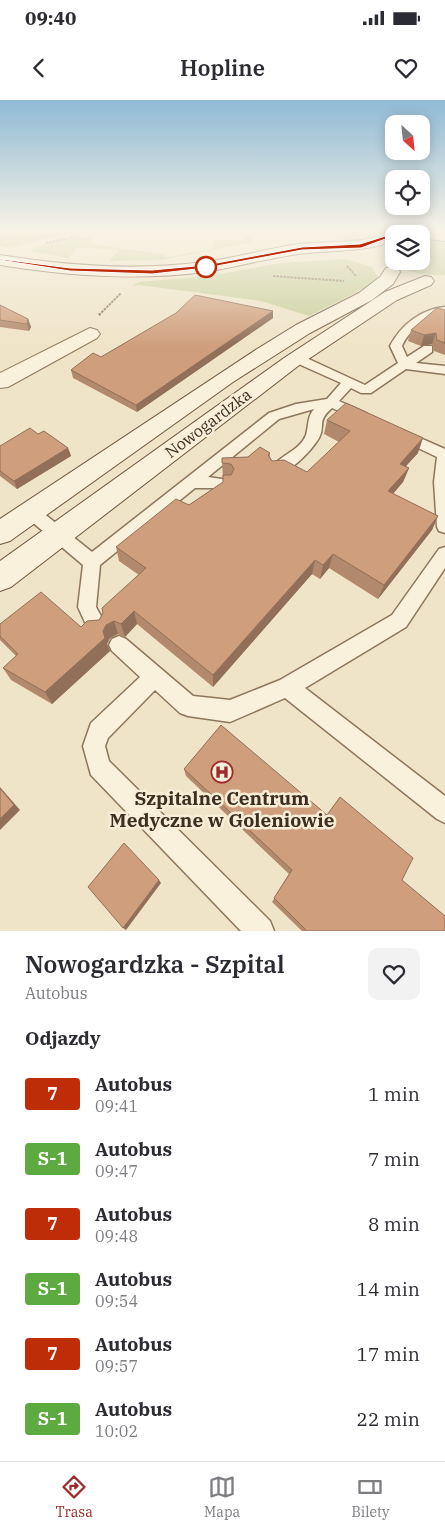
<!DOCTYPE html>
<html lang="pl">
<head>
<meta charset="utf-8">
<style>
  :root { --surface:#fff; --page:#f2f2f3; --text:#2b2b33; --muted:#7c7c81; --line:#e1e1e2; --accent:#9e2a2b }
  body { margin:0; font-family:"IBM Plex Serif",serif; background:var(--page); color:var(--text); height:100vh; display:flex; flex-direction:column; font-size:19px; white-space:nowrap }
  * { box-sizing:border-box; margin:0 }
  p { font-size:16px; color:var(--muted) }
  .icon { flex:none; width:28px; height:28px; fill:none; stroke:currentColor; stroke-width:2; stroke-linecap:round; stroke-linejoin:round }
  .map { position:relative; height:831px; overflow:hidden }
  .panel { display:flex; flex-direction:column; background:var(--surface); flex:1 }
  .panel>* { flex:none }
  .badge { padding:0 10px; border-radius:4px; font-size:18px; line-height:32px }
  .needle { width:32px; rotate:153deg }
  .fabs { position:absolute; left:385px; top:15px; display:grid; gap:10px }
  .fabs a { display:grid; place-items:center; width:45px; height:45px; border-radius:10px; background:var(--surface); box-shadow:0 2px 12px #0003; font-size:25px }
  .map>.badge { position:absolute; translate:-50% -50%; box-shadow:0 0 0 2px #fff }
  h2 { padding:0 25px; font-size:19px; line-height:45px }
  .round { display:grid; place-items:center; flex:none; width:52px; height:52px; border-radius:10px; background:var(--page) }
  .summary { display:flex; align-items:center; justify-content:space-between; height:85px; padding:0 25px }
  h1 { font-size:24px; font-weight:600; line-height:38px }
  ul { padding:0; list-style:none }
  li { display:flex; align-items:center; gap:15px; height:65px; padding:0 25px }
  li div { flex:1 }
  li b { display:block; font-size:19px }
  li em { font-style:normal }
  li .badge { min-width:55px; font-weight:700; text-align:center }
  .status { display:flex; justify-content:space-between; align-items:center; height:35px; padding:0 25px; background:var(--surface); direction:ltr }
  .status svg { height:14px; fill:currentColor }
  header { display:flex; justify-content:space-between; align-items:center; height:65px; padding:0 25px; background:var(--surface); font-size:22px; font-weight:600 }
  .tab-bar { display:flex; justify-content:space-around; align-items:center; height:70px; border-top:1px solid var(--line); background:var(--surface); font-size:14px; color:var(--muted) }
  .tab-bar a { display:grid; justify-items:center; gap:2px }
  .tab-bar .current { color:var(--accent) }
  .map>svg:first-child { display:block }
  .green { fill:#c9cf9b }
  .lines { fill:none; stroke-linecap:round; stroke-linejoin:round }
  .stream { fill:#6f938a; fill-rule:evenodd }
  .lane-casing { stroke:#8d765c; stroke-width:3 }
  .street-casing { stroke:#8d765c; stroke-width:2 }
  .secondary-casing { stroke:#6f573f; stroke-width:2 }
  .path-far1 { stroke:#8d765c; stroke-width:2; stroke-dasharray:2.5 1; stroke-linecap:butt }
  .path { stroke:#8d765c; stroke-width:2.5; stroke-dasharray:3 2; stroke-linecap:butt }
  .lane { fill:#faf1dc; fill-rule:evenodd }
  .street { fill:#faf1dc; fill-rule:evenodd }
  .secondary { fill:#faf1dc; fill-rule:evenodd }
  .wall { fill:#b2896c }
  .shaded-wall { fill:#916f58 }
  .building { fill:#cf9f7d; stroke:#916f58 }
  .line { fill:#bf2d08; stroke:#fff }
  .stop-dot { fill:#fff; stroke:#bf2d08; stroke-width:2.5 }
  .labels { text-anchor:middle; stroke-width:5; stroke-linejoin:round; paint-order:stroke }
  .street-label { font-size:16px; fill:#3d2e20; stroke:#f7eed8 }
  .near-poi-label { font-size:19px; font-weight:bold; fill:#3d2e20; stroke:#f7eed8 }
</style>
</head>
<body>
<div class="status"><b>09:40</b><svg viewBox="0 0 49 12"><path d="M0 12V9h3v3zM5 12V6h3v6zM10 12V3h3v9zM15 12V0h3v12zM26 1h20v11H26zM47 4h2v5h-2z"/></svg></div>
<header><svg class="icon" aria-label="back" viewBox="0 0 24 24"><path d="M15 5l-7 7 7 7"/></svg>Hopline<svg class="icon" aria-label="heart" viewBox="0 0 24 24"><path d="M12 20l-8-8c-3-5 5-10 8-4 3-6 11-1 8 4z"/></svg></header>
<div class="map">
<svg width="445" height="831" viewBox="0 0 445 831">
  <rect width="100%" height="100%" fill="#f0e4c8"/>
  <path class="green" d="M0 130H77L10 148 0 146Z
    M364 130H385L376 138 339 144 343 138Z
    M249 131 255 142 161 160 109 161 119 150 78 147 68 158 30 151C46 141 76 134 93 139L91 144 163 154 165 158 213 149 212 140H244L245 133Z
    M421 138 445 141V175C426 176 399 173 386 156V149L394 142V161H421Z
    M346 159 372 167 378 177 374 183 309 216 261 201 139 185 131 186 139 182 209 176 280 163Z"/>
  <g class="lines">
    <path class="stream" d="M4 130H9L0 134V131Z"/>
    <g class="lane-casing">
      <path id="lane" d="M445 207V213C427 215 409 230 402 246L407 257 424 246H432V252L416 263 445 266V274L406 269 371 293H361L351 288 339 301 366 313 368 316 366 319H356L332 308C316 322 326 325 319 338 312 350 286 378 272 374L269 370C278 356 300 351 306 335 309 325 307 317 314 309L279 319 208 377 229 380 232 384 229 388H195L100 465 96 507 106 525 103 531 96 533 89 531 78 507 83 465 25 416 23 412 25 408 31 406 37 408 92 452 269 313 296 304 327 299 341 283 292 261 290 258 292 255H300L365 285 398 263 390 246C401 225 421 209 445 207Z
        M402 330 445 349V433L439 431 437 427 434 382 437 357 397 338 395 335Z
        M445 447V468L406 527 305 588 445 696V723L437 719 285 598 230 622 188 616 180 613 155 590 108 638 105 646 109 661 270 821 274 831H241L91 675 83 646 91 623 140 577 112 551 109 545 112 539 119 536 126 539 193 596 230 600 280 580 392 515 439 449Z"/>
    </g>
    <g class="street-casing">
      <path id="street" d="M386 130H400V134H394L392 140 384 135Z
        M90 228 97 230 100 234 97 238 8 287 0 288V273Z"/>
    </g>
    <g class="secondary-casing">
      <path id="secondary" d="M400 130 445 131V141L421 138V134H394Z
        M377 137 382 139 385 142 382 145C355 152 327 150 299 154 268 158 237 167 205 172 137 181 68 176 0 165V155C68 166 136 171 204 162 236 158 266 149 298 144 324 141 351 144 377 137Z
        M392 167 398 168 400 172 393 184 372 200 310 233 233 282 10 441 0 444V419L257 249 296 225 359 193 380 177 386 168Z
        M425 176 431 177 434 181 431 185 397 200 298 266 11 487 0 491V461L284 258 385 192Z"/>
    </g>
    <path class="path-far1" d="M46 143 73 137 70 134
      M347 166 356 176
      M273 176 344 181
      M99 215 121 193"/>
    <path class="path" d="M99 215 100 214"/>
    <use href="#lane" class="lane"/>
    <use href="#street" class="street"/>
    <use href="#secondary" class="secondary"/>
  </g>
  <path class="wall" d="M0 205 28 219 31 227 29 231 0 227Z
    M445 210V255L434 251 432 244 421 246 408 241 411 230Z
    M273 211V218L137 312 73 278 71 270 101 257Z
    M327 320 418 353 406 366 409 368 403 382 393 394 438 416 432 430 378 499 329 468 320 479 312 474 213 587 137 524 125 537 118 534 110 538 107 544 110 551 52 604 11 580 3 568 16 556 0 540V524L81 527 99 520 139 475 119 461 116 447 189 405 223 382 222 358 248 357 270 353V357L272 361 307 372 339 342 324 334Z
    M38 334 68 348 71 356 17 389 0 376V346Z
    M184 669 402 780 445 831H302L272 802 289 774 186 676Z"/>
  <path class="shaded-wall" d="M273 211V218L137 312 136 305Z
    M28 219 31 227 29 231 27 224Z
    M436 233 432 244 421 246 424 235Z
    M423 338 418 353 395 378 400 364Z
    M68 348 71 356 17 389 14 381Z
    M409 368 403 382 383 405 388 391Z
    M438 416 432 430 378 499 384 485Z
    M333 454 329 468 320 479 323 465Z
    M315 460 312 474 213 587V575Z
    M134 511 137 524 125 537 121 524Z
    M114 521 118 534 110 538 107 544 110 551 52 604 45 592 103 531 106 525Z
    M0 687 20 710 0 730Z
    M159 780 161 783 126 830 123 828Z"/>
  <path class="building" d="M195 195 273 211 136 305 71 270 93 253 101 257 176 213Z
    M0 205 28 219 27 224 0 220Z
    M437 208 445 210V243L437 240 436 233 424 235 411 230Z
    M346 303 423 338 400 364 409 368 388 391 438 416 384 485 333 454 323 465 315 460 213 575 134 511 121 524 114 521 106 525 103 531 105 538 45 592 3 568 18 554 0 536V524L41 492 81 527 87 521 99 520 103 513 102 508 146 468 116 447 176 399 189 405 223 382V375H231L234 369 231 364 222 363V358L248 357 260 347 270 353 268 355 272 361 284 360 307 372 350 331 327 320Z
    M30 328 38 334 44 331 68 348 14 381 0 371V346Z
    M221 625 327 715 340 697 413 758 402 780 445 816V831H307L274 798 292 770 184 669Z
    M0 688 14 705 0 719Z
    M124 743 159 780 123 828 88 787Z"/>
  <linearGradient id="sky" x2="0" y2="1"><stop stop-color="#8fbad6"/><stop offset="0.53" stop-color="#f8f3e6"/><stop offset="1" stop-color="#f8f3e6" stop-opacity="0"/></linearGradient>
  <rect width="445" height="246" fill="url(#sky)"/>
  <path class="line" d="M392 134 396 135 361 148 302 150 206 168 152 174 70 171 0 160V159L70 168 152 170 206 165 302 147 360 144Z"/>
  <defs>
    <g id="hospital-ring" transform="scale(1.125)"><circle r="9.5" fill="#f7eed8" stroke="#9e2a2b" stroke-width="1.5"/><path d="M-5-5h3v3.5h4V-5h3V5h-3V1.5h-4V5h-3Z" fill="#9e2a2b"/></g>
  </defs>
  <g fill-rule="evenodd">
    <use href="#hospital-ring" x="222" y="672"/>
  </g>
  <circle class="stop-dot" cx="206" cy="167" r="10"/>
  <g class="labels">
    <g class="street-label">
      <text transform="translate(208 323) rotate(-37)" y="6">Nowogardzka</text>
    </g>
    <g class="near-poi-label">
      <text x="222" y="705">Szpitalne Centrum<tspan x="222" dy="22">Medyczne w Goleniowie</tspan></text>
    </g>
  </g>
</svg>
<div class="fabs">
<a><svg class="needle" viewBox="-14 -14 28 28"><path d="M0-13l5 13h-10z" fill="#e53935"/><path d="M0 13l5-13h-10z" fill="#7c7c81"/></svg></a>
<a><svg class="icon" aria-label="locate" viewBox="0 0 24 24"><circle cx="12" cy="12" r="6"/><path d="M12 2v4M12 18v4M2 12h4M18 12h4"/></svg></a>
<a><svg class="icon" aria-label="layers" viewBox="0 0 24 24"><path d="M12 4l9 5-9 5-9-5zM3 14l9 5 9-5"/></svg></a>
</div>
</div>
<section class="panel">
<div class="summary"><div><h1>Nowogardzka - Szpital</h1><p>Autobus</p></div><a class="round"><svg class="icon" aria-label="heart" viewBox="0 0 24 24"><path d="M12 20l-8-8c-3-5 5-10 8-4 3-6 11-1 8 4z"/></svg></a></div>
<h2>Odjazdy</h2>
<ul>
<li><span class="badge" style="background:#bf2d08;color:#fff">7</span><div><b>Autobus</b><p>09:41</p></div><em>1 min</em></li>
<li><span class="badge" style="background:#5daa41;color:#fff">S-1</span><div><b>Autobus</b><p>09:47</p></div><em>7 min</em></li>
<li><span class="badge" style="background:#bf2d08;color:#fff">7</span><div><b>Autobus</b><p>09:48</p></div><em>8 min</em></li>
<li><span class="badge" style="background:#5daa41;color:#fff">S-1</span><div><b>Autobus</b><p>09:54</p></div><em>14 min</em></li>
<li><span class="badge" style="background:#bf2d08;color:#fff">7</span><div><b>Autobus</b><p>09:57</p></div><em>17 min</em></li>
<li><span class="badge" style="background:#5daa41;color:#fff">S-1</span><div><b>Autobus</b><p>10:02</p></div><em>22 min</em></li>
</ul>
</section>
<nav class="tab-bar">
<a class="current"><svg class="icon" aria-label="directions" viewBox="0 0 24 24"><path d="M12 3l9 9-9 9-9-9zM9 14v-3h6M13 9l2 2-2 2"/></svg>Trasa</a>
<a><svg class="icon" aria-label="map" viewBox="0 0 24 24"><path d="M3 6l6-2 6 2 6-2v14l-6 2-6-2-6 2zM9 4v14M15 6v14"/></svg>Mapa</a>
<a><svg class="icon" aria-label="tickets" viewBox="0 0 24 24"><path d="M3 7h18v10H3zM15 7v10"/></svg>Bilety</a>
</nav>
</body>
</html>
